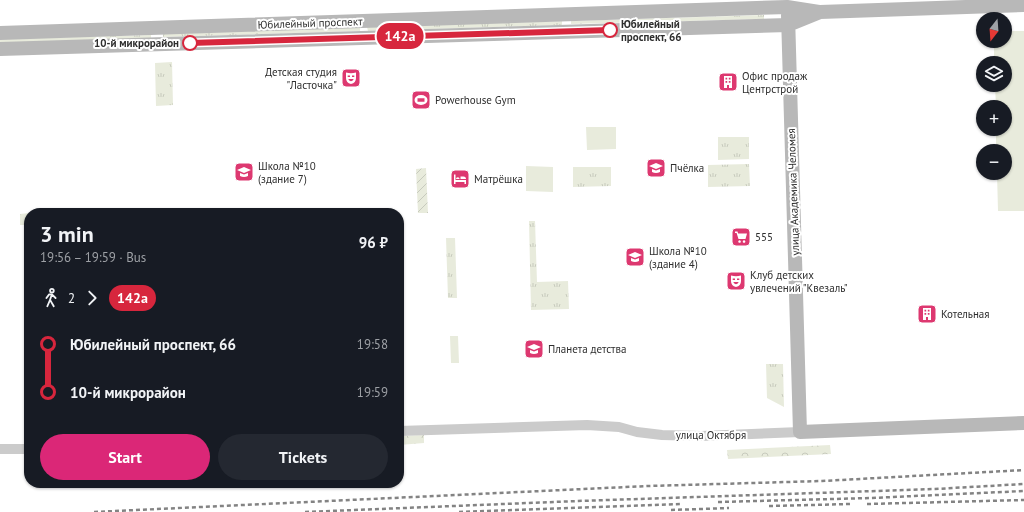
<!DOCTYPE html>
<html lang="en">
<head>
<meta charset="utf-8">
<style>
  :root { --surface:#171b24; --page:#242831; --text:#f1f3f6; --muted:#9ea1a6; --accent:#db2777 }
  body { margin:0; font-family:"PT Sans",sans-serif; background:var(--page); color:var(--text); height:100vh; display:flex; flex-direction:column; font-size:15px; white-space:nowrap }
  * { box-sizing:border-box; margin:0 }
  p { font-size:13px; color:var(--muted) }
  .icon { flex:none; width:22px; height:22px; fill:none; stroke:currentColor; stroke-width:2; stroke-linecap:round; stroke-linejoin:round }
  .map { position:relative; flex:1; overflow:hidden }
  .details { position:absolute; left:24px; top:208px; width:380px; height:280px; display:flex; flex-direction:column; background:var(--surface); border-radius:16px; box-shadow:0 1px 3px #0004 }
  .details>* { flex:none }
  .badge { padding:0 8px; border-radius:13px; font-size:14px; line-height:26px }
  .needle { width:26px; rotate:197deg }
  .buttons { position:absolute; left:976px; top:12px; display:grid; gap:8px }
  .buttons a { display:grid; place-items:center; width:36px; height:36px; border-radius:50%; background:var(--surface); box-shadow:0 1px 3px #0004; font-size:20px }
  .map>.badge { position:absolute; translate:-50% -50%; box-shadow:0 0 0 2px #fff }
  .legs { display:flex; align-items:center; gap:6px; height:44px; padding:0 16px; font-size:13px }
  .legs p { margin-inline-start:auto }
  .summary { display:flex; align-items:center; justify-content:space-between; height:68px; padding:0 16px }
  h1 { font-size:22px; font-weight:800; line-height:30px }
  .primary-button { display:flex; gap:8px; margin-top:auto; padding:8px 16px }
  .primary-button a { flex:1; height:46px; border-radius:24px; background:var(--accent); color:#fff; font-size:16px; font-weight:800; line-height:46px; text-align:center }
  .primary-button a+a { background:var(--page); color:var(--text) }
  ul { padding:0 16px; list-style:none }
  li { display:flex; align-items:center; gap:14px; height:48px; font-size:15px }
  li i { display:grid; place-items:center; width:6px; height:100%; margin:0 5px; background:currentColor }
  li i::after { content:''; width:10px; height:10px; margin:-5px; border:3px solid; border-radius:50%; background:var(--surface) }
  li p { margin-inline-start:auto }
  li:first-child i { background:linear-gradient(#0000 50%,currentColor 0) }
  li:last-child i { background:linear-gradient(currentColor 50%,#0000 0) }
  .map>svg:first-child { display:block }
  .grass { fill:url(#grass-tufts) }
  .forest { fill:url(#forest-crowns) }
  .garden { fill:url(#garden-furrows) }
  .pitch { fill:#e8ebdc }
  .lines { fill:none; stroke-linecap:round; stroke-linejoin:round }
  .street { stroke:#cbcbcb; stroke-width:10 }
  .secondary { stroke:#b8b8b8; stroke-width:14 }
  .rail { stroke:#838383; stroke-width:2.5; stroke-dasharray:4 3; stroke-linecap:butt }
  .line-1-casing { stroke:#fff; stroke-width:9 }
  .line-1 { stroke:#d7263d; stroke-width:6 }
  .stop-1-dot { fill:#fff; stroke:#d7263d; stroke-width:2 }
  .labels { text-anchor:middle; stroke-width:4; stroke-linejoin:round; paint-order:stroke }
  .street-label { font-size:11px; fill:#2e2e2e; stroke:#fff }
  .stop-label { font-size:11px; font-weight:bold; fill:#2e2e2e; stroke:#fff; text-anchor:start }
  .poi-label { font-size:11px; fill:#2e2e2e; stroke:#fff; text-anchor:start }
</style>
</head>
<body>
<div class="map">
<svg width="1024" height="512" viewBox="0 0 1024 512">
  <defs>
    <pattern id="grass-tufts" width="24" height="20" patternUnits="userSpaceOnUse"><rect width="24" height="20" fill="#e8ebdc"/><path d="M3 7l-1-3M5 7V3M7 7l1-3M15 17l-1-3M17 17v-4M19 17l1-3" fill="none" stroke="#c7cabd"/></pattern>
    <pattern id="forest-crowns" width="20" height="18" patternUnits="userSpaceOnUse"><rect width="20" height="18" fill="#e8ebdc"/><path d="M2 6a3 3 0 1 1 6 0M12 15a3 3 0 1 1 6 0" fill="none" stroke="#c7cabd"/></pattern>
    <pattern id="garden-furrows" width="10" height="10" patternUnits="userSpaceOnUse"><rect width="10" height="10" fill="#e8ebdc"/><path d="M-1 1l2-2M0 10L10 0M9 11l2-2" fill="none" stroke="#c7cabd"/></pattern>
  </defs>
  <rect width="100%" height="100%" fill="#fff"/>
  <path class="grass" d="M764 15V19L571 24V21Z
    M562 21V25L368 31 367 27Z
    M360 27V31L163 37V34Z
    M151 35V38L0 44V39Z
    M172 62 173 105 156 106 155 63Z
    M718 137H749V159L718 160Z
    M749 164 750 186 708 187V165Z
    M573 167H611V186L573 187Z
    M29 213V225H20V214Z
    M529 221H535L537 282 568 281 569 309 531 310Z
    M446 238H455L457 298H448Z
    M766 364H783L784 407 767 398Z"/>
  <path class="forest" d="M424 435V443L399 445V436Z
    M830 445 831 454 728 459 727 450Z"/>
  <path class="garden" d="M426 168 428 213H418L416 169Z"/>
  <path class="pitch" d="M1005 31H1024V211H998L997 173H1005V151H996V129H1005V107H996L995 85H1005V63H994V41H1005Z
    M586 127H616V149L587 150Z
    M526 166 553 167V192L526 191Z
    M450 336H458L459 363H451Z"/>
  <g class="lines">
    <path class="street" d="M399 431 587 425 619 427 637 432 662 435 701 436 800 432
      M0 449H29"/>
    <path class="secondary" d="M788 15 800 432 1024 423
      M0 33 787 7 819 12
      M0 49 788 25 820 12 1024 5"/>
    <path class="rail" d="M718 502 871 498 1024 491
      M867 504 1024 500
      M769 506 851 504
      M671 510 729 508
      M94 512 648 486 822 481 1024 470
      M305 512 578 501 935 489 1024 484
      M459 512 680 504"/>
  </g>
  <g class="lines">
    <g class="line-1-casing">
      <path id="line-1" d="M190 43 610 30"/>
    </g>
    <use href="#line-1" class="line-1"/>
  </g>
  <defs>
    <g id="theatre-square" transform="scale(1)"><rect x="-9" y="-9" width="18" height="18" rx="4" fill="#dd3870" stroke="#fff"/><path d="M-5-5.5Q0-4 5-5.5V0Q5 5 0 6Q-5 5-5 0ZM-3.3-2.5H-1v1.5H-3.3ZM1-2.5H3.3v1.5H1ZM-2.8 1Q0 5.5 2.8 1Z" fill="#fff"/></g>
    <g id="building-square" transform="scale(1)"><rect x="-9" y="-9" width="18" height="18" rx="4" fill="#dd3870" stroke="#fff"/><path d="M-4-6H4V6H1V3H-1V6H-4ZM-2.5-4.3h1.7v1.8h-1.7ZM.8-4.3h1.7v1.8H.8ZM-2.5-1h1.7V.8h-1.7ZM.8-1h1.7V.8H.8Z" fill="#fff"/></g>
    <g id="stadium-square" transform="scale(1)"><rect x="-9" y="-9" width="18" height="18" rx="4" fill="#dd3870" stroke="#fff"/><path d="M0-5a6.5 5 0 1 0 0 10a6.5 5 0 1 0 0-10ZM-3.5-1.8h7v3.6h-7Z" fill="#fff"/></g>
    <g id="school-square" transform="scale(1)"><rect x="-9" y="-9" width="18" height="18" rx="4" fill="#dd3870" stroke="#fff"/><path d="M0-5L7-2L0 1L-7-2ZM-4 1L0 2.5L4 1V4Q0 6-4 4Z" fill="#fff"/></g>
    <g id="hotel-square" transform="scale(1)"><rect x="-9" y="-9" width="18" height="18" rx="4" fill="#dd3870" stroke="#fff"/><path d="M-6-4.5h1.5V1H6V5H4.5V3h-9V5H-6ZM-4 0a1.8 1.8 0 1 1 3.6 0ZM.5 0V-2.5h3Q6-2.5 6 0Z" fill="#fff"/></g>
    <g id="supermarket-square" transform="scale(1)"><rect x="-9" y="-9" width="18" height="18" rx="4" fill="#dd3870" stroke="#fff"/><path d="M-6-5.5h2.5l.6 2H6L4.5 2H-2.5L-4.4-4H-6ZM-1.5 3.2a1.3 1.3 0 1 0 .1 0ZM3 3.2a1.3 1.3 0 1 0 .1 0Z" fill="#fff"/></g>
  </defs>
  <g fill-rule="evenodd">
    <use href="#theatre-square" x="351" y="78"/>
    <use href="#building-square" x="728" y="82"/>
    <use href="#stadium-square" x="421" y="100"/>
    <use href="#school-square" x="656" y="168"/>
    <use href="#school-square" x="244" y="172"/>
    <use href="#hotel-square" x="460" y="179"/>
    <use href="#supermarket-square" x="741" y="237"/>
    <use href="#school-square" x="635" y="257"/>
    <use href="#theatre-square" x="736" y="281"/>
    <use href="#building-square" x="927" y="314"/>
    <use href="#school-square" x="534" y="349"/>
  </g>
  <g class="stop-1-dot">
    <circle cx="610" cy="30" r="7"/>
    <circle cx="190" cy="43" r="7"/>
  </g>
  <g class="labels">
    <g class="street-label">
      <text transform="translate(310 23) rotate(-2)" y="4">Юбилейный проспект</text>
      <text transform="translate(793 192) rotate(-92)" y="4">улица Академика Челомея</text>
      <text x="711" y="439">улица Октября</text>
    </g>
    <g class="stop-label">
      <text x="621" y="28">Юбилейный<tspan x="621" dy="13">проспект, 66</tspan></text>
      <text x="179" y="47" text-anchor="end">10-й микрорайон</text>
    </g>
    <g class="poi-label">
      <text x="337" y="76" text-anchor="end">Детская студия<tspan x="337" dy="13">"Ласточка"</tspan></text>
      <text x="742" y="80">Офис продаж<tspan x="742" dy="13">Центрстрой</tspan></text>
      <text x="435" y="104">Powerhouse Gym</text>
      <text x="258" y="170">Школа №10<tspan x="258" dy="13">(здание 7)</tspan></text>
      <text x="670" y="172">Пчёлка</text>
      <text x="474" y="183">Матрёшка</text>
      <text x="755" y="241">555</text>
      <text x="649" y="255">Школа №10<tspan x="649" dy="13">(здание 4)</tspan></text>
      <text x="750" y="279">Клуб детских<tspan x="750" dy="13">увлечений "Квезаль"</tspan></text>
      <text x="941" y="318">Котельная</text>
      <text x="548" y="353">Планета детства</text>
    </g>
  </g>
</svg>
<div class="buttons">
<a><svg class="needle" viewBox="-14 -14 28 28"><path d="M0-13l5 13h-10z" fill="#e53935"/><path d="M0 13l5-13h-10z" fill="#9ea1a6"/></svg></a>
<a><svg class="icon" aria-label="layers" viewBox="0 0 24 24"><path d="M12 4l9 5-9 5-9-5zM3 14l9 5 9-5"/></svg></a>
<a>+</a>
<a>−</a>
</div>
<b class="badge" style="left:400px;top:36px;background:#d7263d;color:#fff">142а</b>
<section class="details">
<div class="summary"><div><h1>3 min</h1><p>19:56 – 19:59 · Bus</p></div><b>96 ₽</b></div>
<div class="legs"><svg class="icon" aria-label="walk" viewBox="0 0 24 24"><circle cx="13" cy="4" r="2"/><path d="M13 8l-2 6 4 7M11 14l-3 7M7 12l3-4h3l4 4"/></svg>2<svg class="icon" aria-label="forward" viewBox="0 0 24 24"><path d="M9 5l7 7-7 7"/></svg><b class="badge" style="background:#d7263d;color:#fff">142а</b></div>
<ul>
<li><i style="color:#d7263d"></i><b>Юбилейный проспект, 66</b><p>19:58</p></li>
<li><i style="color:#d7263d"></i><b>10-й микрорайон</b><p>19:59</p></li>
</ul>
<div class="primary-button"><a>Start</a><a>Tickets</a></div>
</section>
</div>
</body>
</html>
